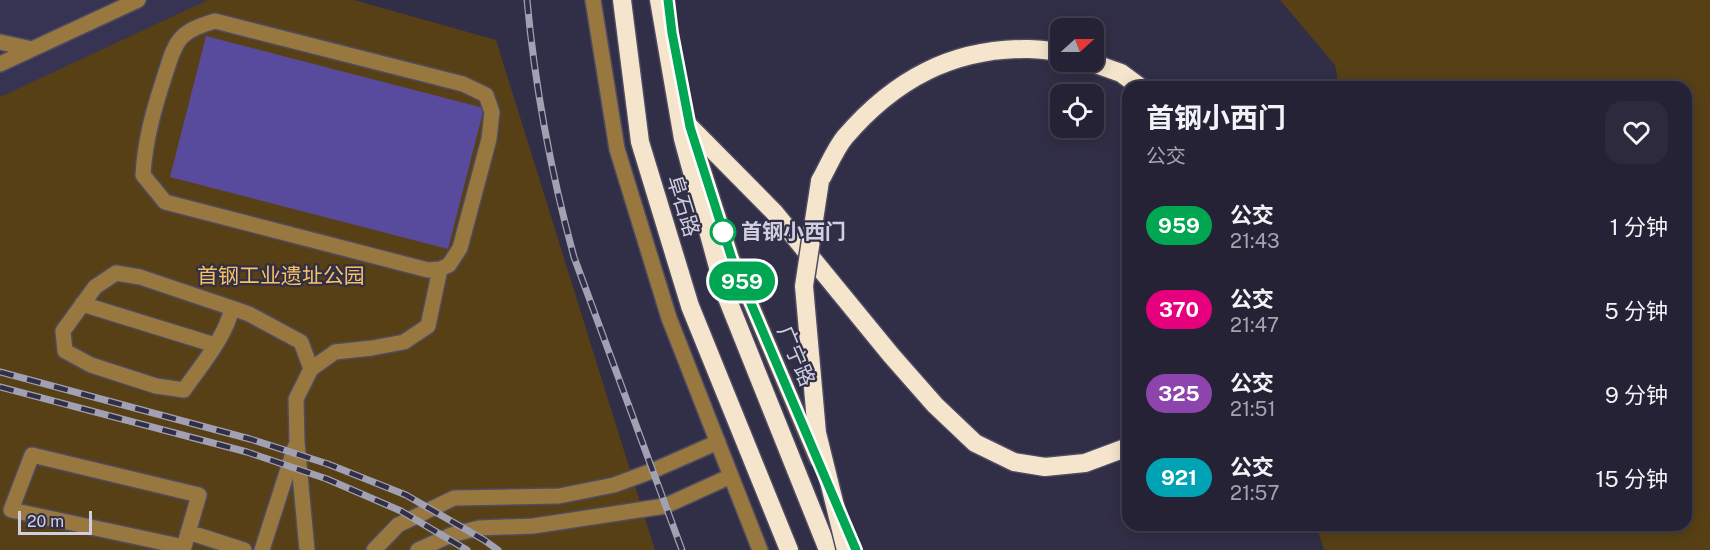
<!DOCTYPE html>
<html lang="zh">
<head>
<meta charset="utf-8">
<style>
  :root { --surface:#252235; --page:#2d2a3d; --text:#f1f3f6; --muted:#a3a4ad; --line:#423f50 }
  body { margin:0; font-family:"Public Sans","Noto Sans SC",sans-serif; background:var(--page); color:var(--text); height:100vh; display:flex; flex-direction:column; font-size:22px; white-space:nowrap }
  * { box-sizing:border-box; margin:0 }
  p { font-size:20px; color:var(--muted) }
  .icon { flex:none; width:33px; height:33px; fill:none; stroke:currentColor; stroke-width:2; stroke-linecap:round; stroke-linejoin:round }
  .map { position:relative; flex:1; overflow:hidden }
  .side { position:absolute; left:1122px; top:81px; width:570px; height:450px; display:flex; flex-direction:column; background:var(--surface); border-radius:18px; box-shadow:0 3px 15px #0003,0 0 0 2px var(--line) }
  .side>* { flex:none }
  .badge { padding:0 12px; border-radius:20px; font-size:21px; line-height:39px }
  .needle { width:39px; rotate:69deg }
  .fabs { position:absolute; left:1050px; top:18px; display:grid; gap:12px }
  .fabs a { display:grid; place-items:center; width:54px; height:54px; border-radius:12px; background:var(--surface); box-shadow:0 3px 15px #0003,0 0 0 2px var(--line); font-size:30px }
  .scale { position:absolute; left:18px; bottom:15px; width:74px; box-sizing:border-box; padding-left:6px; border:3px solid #d0cfdf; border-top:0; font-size:16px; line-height:21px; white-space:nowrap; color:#d0cfdf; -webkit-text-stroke:4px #312e47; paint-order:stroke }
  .map>.badge { position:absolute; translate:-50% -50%; box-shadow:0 0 0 3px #fff }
  .round { display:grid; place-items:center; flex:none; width:63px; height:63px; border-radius:18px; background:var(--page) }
  .head { display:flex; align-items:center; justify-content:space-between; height:102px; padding:0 24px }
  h1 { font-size:28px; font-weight:700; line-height:45px }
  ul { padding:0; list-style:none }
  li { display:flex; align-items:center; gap:18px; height:84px; padding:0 24px }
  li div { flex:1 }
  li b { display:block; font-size:22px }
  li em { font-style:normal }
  li .badge { min-width:66px; font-weight:700; text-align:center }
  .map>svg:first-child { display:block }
  .built { fill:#373353 }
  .green { fill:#574015 }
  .building { fill:#584a9c }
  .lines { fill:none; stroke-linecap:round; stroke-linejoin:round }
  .minor-casing { stroke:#4e4b62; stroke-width:18 }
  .highway-casing { stroke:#4e4b62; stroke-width:21 }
  .minor { stroke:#98783f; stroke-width:15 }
  .highway { stroke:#f5e5cc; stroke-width:18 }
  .rail-casing { stroke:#a2a0b3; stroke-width:7 }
  .rail { stroke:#312e47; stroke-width:4.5; stroke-dasharray:14; stroke-linecap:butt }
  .highway-bridge-casing { stroke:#4e4b62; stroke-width:21; stroke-linecap:butt }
  .highway-bridge { stroke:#f5e5cc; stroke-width:18 }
  .line-casing { stroke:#fff; stroke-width:14 }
  .line { stroke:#00a651; stroke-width:9 }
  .stop-dot { fill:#fff; stroke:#00a651; stroke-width:3 }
  .labels { text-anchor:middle; stroke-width:4.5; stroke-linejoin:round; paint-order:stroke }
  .street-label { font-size:21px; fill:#d0cfdf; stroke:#312e47 }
  .stop-label { font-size:21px; font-weight:bold; fill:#d0cfdf; stroke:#312e47; text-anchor:start }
  .park-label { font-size:21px; fill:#f5c062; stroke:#312e47 }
</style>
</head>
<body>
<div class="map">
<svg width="1710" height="550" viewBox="0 0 1710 550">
  <rect width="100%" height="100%" fill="#312e47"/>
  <path class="built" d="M0 0H226L215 8 0 97Z"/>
  <path class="green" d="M208 0H354L496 40 655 550H0V97Z
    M1280 0H1710V550H1324L1316 525H1686V87H1339L1335 65Z"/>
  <path class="building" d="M206 36 484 108 448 249 170 177Z"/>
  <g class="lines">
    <g class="minor-casing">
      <path id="minor" d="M593 0 617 149 669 318 760 550
        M215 21 463 84 486 95 492 112 489 139 460 248 449 265 440 269 428 270 165 202 143 175C145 140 154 108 165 75 169 63 173 46 182 37 191 28 203 25 215 21Z
        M0 42 32 49
        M0 64 138 0
        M689 126 732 259 817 459
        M116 273 140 277 232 308C225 338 202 364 184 390L156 386 91 365 65 351 63 331 95 287Z
        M82 304 215 345
        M232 308 249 314 301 342 311 369
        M32 455 199 495 184 547 11 510Z
        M188 532 244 550
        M262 550 295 447
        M307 550 297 442 296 399 311 369 335 352 372 348 404 342 428 326 440 269
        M374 550 398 525 454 498 559 496 614 485 652 471 718 442
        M418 550 451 535 479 528 533 526 665 506 731 476"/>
    </g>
    <g class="highway-casing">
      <path id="highway" d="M622 0 640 142 690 306 789 550
        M659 0 683 139 725 293 828 550
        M1090 62 1121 73 1140 87
        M690 127 774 212 891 355 935 405 975 443 1014 462 1045 467 1085 463 1128 447
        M820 181C828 167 835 149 845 137 894 80 952 48 1029 49 1039 49 1050 51 1060 52"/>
    </g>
    <use href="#minor" class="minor"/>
    <use href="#highway" class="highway"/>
    <g class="rail-casing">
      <path id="rail" d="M527 0C535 87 551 173 574 257L682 550
        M0 372 250 439 328 464 406 495 484 540 498 550
        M0 387 247 452 327 479 401 511 467 550"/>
    </g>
    <use href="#rail" class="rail"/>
    <g class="highway-bridge-casing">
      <path id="highway-bridge" d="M820 181 804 286 817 433 846 550"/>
    </g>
    <use href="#highway-bridge" class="highway-bridge"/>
  </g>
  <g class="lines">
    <g class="line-casing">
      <path id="line" d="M668 0 672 33 690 127 732 259 856 550"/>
    </g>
    <use href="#line" class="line"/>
  </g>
  <circle class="stop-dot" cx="723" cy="232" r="12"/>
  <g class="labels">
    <g class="street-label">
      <text transform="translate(683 206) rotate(73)" y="7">阜石路</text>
      <text transform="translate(796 356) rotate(67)" y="7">广宁路</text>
    </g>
    <g class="stop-label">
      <text x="741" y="239">首钢小西门</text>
    </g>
    <g class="park-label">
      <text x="281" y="283">首钢工业遗址公园</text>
    </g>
  </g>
</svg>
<div class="fabs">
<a><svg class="needle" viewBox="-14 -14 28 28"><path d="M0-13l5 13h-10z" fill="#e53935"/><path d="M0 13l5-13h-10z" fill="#a3a4ad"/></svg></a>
<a><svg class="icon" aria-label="locate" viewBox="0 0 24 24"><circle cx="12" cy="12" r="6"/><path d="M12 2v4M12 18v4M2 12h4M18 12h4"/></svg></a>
</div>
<div class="scale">20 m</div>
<b class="badge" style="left:742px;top:281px;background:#00a651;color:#fff">959</b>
<section class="side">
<div class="head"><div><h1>首钢小西门</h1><p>公交</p></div><a class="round"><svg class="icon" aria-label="heart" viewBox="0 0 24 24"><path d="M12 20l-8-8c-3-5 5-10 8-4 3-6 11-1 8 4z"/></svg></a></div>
<ul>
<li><span class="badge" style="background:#00a651;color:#fff">959</span><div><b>公交</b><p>21:43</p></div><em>1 分钟</em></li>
<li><span class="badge" style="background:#e6007e;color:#fff">370</span><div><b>公交</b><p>21:47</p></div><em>5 分钟</em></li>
<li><span class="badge" style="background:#8e44ad;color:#fff">325</span><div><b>公交</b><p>21:51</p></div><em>9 分钟</em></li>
<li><span class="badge" style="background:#00a3b4;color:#fff">921</span><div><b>公交</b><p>21:57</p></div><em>15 分钟</em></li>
</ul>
</section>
</div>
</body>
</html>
